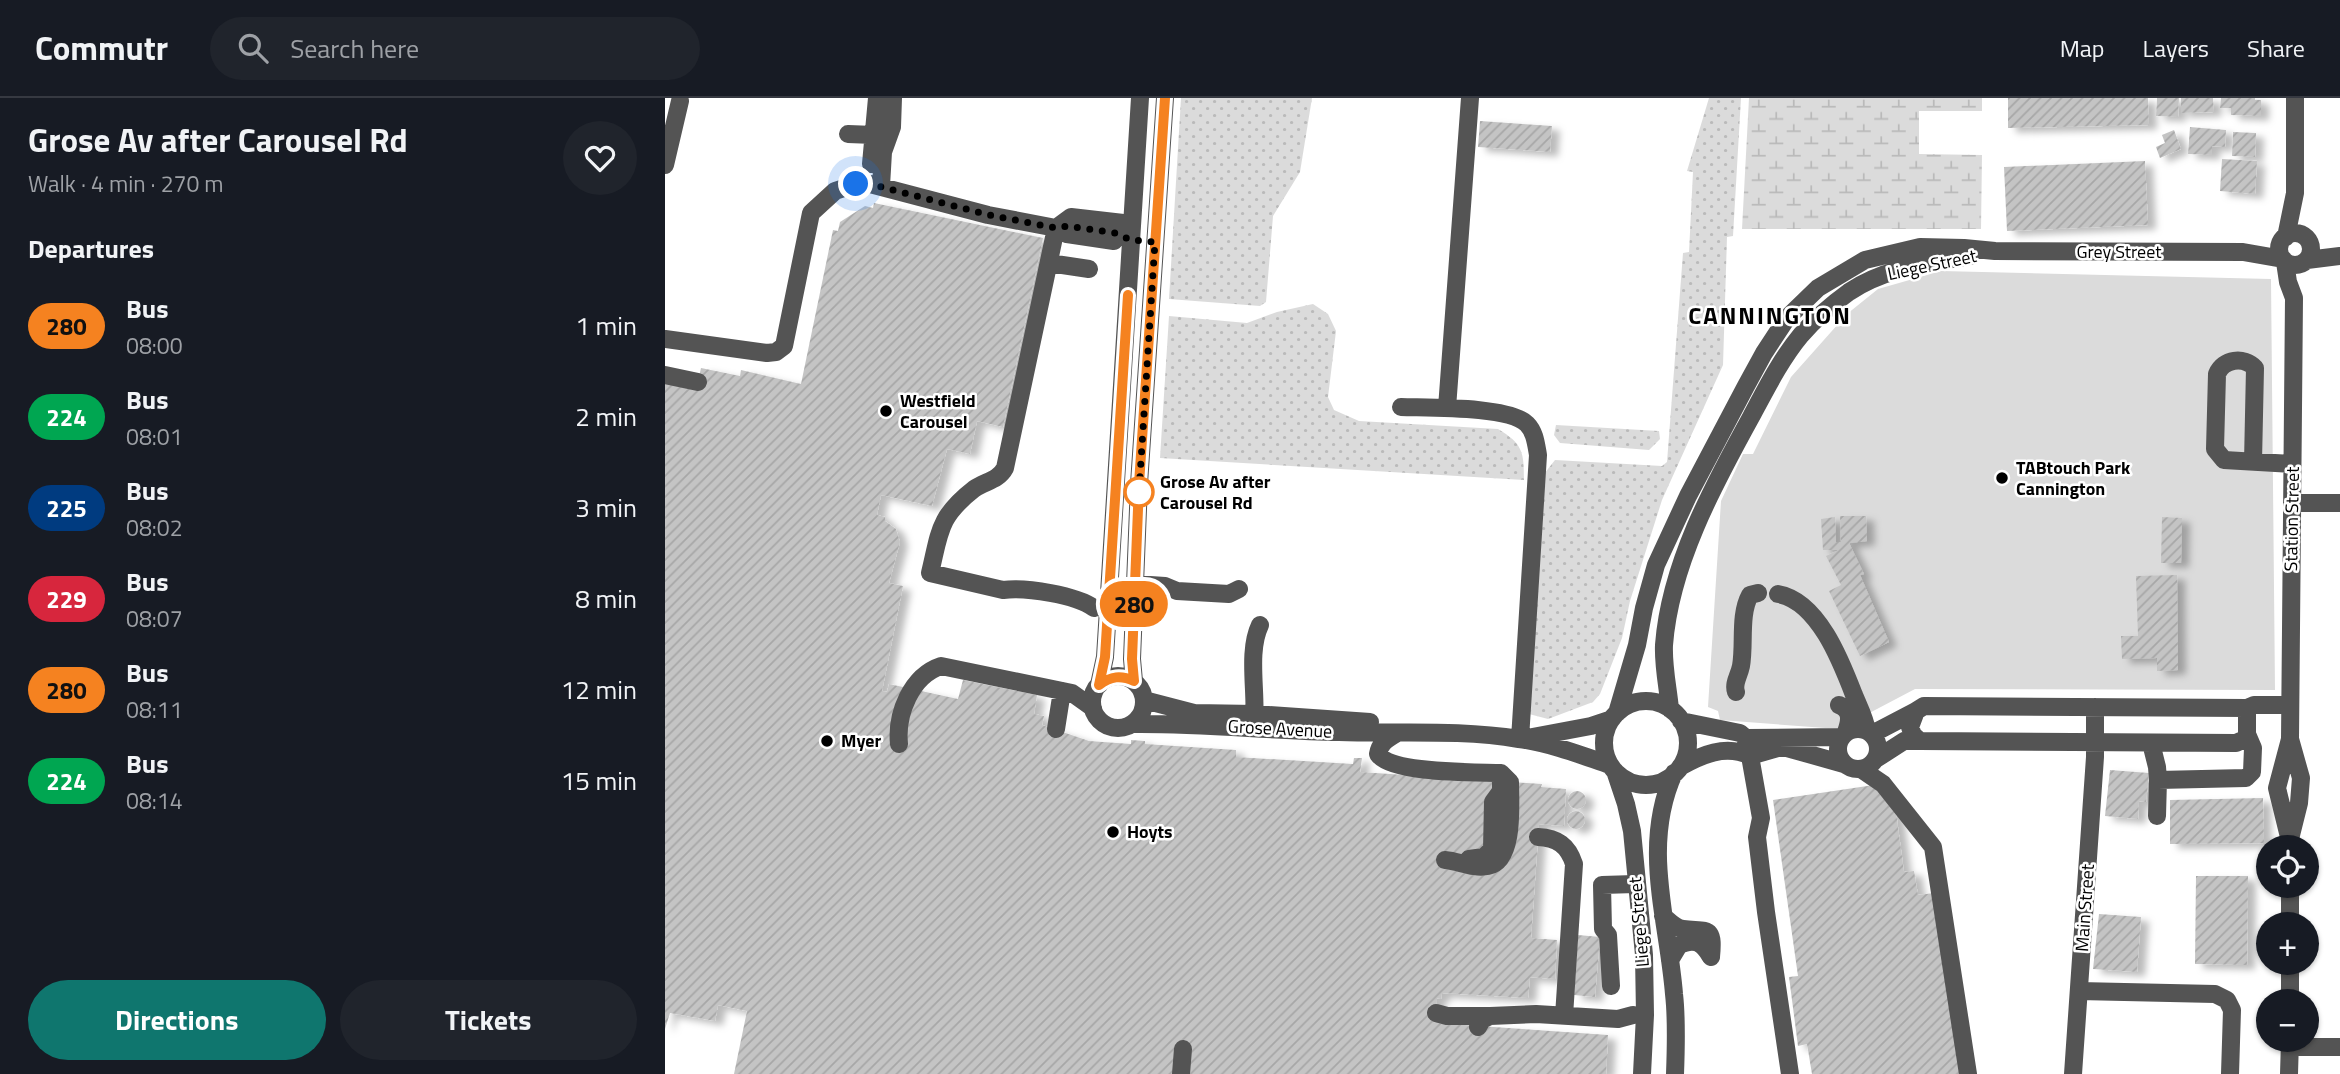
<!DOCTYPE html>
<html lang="en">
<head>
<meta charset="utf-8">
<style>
  :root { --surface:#171b24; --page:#20242c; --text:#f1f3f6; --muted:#9ea1a6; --line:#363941; --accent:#0f766e }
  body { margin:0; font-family:"Titillium Web",sans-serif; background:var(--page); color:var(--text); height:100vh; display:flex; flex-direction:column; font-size:26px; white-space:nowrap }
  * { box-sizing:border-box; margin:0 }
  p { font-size:23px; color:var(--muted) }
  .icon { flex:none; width:38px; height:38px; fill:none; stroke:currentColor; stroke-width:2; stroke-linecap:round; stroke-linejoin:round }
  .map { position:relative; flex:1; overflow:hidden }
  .side { display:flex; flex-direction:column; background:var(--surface); width:665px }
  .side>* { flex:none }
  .badge { padding:0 14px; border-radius:23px; font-size:24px; line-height:46px }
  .controls { position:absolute; left:1591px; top:737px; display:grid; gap:14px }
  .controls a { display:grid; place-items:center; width:63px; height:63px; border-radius:50%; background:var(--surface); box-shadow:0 2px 5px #0004; font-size:35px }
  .you { position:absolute; width:35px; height:35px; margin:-18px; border:5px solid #fff; border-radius:50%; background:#1a73e8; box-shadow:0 0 0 10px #1a73e833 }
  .map>.badge { position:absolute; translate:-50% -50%; box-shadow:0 0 0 4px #fff }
  h2 { padding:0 28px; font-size:26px; line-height:63px }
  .round { display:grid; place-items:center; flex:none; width:74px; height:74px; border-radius:37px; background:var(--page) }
  .head { display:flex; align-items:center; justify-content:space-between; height:119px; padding:0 28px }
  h1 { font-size:33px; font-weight:700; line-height:52px }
  .button { display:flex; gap:14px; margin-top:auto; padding:14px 28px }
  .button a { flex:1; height:80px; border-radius:42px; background:var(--accent); color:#fff; font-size:28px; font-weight:700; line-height:80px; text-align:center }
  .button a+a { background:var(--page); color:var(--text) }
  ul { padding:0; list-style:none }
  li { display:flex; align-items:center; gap:21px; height:91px; padding:0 28px }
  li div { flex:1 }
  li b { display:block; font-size:26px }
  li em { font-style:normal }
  li .badge { min-width:77px; font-weight:700; text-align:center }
  header { display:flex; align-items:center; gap:42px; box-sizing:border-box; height:98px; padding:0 35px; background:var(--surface); border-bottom:2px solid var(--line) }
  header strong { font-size:33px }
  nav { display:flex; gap:38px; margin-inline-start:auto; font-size:24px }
  .search { width:490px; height:63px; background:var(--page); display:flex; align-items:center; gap:18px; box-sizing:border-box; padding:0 24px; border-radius:38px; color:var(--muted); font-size:26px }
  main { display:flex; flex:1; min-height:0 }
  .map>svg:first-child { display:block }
  .grass { fill:url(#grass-dots) }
  .wetland { fill:url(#wetland-marsh) }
  .garden { fill:#dbdbdb }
  .building { fill:url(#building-hatch); filter:url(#shadow) }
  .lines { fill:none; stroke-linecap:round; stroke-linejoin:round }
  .minor { stroke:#545454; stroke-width:18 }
  .line-casing { stroke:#fff; stroke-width:16 }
  .line { stroke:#f58220; stroke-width:10 }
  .walk { stroke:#000; stroke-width:7; stroke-dasharray:0 12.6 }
  .poi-dot { fill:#000; stroke:#fff; stroke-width:2.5 }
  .stop-dot { fill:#fff; stroke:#f58220; stroke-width:3.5 }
  .labels { text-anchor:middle; stroke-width:5; stroke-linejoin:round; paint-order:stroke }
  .street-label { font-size:18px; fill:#000; stroke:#fff }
  .poi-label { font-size:18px; font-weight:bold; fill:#000; stroke:#fff; text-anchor:start }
  .stop-label { font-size:18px; font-weight:bold; fill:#000; stroke:#fff; text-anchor:start }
  .district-label { font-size:24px; font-weight:bold; letter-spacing:2px; fill:#000; stroke:#fff }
</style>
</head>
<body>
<header>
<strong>Commutr</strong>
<div class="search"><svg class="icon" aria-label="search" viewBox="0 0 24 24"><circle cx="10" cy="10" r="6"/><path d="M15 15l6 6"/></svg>Search here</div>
<nav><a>Map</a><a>Layers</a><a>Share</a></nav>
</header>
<main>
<section class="side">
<div class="head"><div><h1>Grose Av after Carousel Rd</h1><p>Walk · 4 min · 270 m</p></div><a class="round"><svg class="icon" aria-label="heart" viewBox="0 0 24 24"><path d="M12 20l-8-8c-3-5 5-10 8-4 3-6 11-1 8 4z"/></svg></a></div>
<h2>Departures</h2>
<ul>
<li><span class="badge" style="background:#f58220;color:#111">280</span><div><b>Bus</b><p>08:00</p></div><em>1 min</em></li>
<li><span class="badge" style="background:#00a651;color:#fff">224</span><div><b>Bus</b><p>08:01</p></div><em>2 min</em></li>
<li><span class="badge" style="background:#003b80;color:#fff">225</span><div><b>Bus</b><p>08:02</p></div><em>3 min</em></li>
<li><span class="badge" style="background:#d7263d;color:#fff">229</span><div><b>Bus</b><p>08:07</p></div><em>8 min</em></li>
<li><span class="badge" style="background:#f58220;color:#111">280</span><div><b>Bus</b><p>08:11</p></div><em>12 min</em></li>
<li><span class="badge" style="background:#00a651;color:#fff">224</span><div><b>Bus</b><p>08:14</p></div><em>15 min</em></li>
</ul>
<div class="button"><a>Directions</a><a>Tickets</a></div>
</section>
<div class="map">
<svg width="1675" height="976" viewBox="0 0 1675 976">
  <defs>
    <pattern id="grass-dots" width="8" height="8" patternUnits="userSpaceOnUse" patternTransform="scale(1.75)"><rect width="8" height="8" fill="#dbdbdb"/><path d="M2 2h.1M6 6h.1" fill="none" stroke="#bababa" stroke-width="1.8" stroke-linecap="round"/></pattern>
    <pattern id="wetland-marsh" width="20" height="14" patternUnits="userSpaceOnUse" patternTransform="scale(1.75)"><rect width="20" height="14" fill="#dbdbdb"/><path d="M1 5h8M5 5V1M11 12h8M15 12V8" fill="none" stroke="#bababa"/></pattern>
    <pattern id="building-hatch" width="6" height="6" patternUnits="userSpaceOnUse" patternTransform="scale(1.75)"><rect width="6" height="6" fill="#c4c4c4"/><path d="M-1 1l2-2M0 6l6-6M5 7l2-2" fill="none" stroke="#a7a7a7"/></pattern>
    <filter id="shadow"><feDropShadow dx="8" dy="4.5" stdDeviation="3.5" flood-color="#0004"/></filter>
  </defs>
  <rect width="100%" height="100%" fill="#fff"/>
  <path class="grass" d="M516 0H647L635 74 608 118 601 204 595 208 504 201Z
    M1044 0H1076L1068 138 1062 139 1058 267 997 402 965 503 957 540 935 596 928 604 883 621 864 616 879 376 890 362 997 368 1002 364 1018 155 1024 154 1028 74 1022 73Z
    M648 206 663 216 671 233 663 299 669 312 694 323 833 331C858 346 859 354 859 382L495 360 504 218 582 225 612 214Z
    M891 327 994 333 995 341 984 352 895 345 889 337Z"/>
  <path class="wetland" d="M1084 0H1317V13H1254V56L1317 57 1316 131H1077Z"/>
  <path class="garden" d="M1276 173 1606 181 1610 592 1250 591 1174 631 1055 622 1053 613 1043 609 1056 403 1078 356H1088L1126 279 1182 216 1213 191Z"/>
  <path class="building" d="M1343 0H1483L1484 27 1343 30Z
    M1492 0H1514L1513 19 1491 18Z
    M1516 0H1548L1549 14 1516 15Z
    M1556 0H1590V2H1596V18L1566 17V10H1555Z
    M815 23 887 28 885 54 813 49Z
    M1525 29 1561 32 1560 49 1547 48V57L1523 56Z
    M1509 32 1516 51 1495 60 1491 49 1500 45 1497 37Z
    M1568 34 1591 35 1590 59 1567 58Z
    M1557 61 1592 63 1590 96 1555 93Z
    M1480 63 1483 127 1342 133 1339 69Z
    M209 105 378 140 338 329 312 323 305 356 282 351 267 408 216 397 212 417 220 419V423L231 431 235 444 224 485 238 488 217 593 222 594 224 586 293 601 298 582 372 597 369 616 379 618 377 627 424 643 466 646V642L480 643V646L571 652V659L688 666 689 660H697L695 674 877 686 876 689 901 691 899 728 874 726 866 840 892 842 890 881 865 879 863 900 777 895 776 901 772 900 771 925 943 937 941 976H69L82 913 53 907 50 923 5 915 0 931V285L31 292 36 270 75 278 76 272 136 286 168 132 173 133 175 124 200 108 208 110Z
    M1175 418H1201L1202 443 1184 445 1199 476 1195 477 1224 544 1195 558 1164 493 1176 487 1161 458 1174 452H1158L1156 421 1170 419 1171 444H1176Z
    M1497 419 1517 420 1516 465H1496Z
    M1512 477 1513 572 1492 573V560L1457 561 1456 538H1473L1471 478Z
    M1445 672 1484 675 1481 704 1474 703 1473 721 1440 718Z
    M1209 687 1231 714 1239 774 1249 773 1253 797 1269 795 1295 976H1147L1142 946 1133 948 1124 879 1133 878 1108 702Z
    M903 702a9 9 0 1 1 18 0a9 9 0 1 1-18 0Z
    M1598 700 1599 745 1505 746V702Z
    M902 722a9 9 0 1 1 18 0a9 9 0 1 1-18 0Z
    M1531 778H1583L1582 867 1530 866Z
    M1434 816 1476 819 1472 874 1428 871Z
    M913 837 935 839 930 899 909 897Z"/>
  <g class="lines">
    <path class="minor" d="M183 36 209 37 215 30
      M206 66 212 0
      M0 67 15 3
      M216 88 218 54 227 29 228 0
      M391 130 402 136 449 143
      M436 133 450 135 466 142
      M1614 151a16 16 0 1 1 32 0a16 16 0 1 1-32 0Z
      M1621 139 1630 95V0
      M1642 162 1675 158
      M1620 164 1623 184 1629 200 1625 641 1636 680 1634 705 1625 741
      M384 165 424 171
      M0 241 102 255 111 254 119 248 146 115 170 93 191 86H205L323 117 391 130 402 128
      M0 277 33 284
      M736 309C763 310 844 308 862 326 870 334 871 346 873 357L855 641
      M782 310 805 0
      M1588 364 1590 270C1579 258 1558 261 1552 276L1550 351 1559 362 1627 366
      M1627 405H1675
      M470 486 500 488 512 493 564 496 574 491
      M1113 496C1153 503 1176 563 1189 597 1194 609 1200 620 1202 633
      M429 510C411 497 361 489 338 492L265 475C275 434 273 419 309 391 320 383 333 383 340 370L391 130 406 119 467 126
      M427 604a26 26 0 1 1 52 0a26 26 0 1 1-52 0Z
      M469 583 467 561 474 386 500 0
      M434 587 440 559 475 0
      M1071 594C1068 585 1074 578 1076 568 1080 546 1074 517 1085 497L1093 495
      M479 602 529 615 590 616 705 624
      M939 645a42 42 0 1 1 84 0a42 42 0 1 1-84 0Z
      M1174 607C1187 612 1185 623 1181 634
      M1259 608 1582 610V636L1580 641 1571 645 1255 643 1248 637 1245 629 1251 613Z
      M1582 610 1589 607H1625
      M1005 611C1003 590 998 568 999 547 1005 467 1048 388 1086 319 1101 291 1116 261 1136 237 1150 221 1166 207 1184 194 1219 170 1264 165 1305 158
      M952 615 972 547 979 510 991 467 1023 398 1081 288 1099 255 1122 220 1153 190 1200 162 1255 149 1299 150 1330 153 1578 154 1618 161
      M1016 623 1075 635C1084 642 1087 647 1085 658L1096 720 1092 739 1101 814 1125 976
      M589 625C592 595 582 554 595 527
      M467 626C536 625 605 633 674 634 734 636 794 631 854 641 884 645 916 657 945 667
      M1173 651a20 20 0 1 1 40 0a20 20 0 1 1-40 0Z
      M391 631 397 593
      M732 635C723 641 715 644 713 656 726 676 811 674 836 675L845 684C845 705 850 763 823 768 808 771 794 763 780 762
      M1207 636 1251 613
      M862 640 926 628 947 621
      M1081 640 1177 639
      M1486 645 1492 669 1493 682 1581 680 1587 674 1588 650 1582 636
      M234 646C231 616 246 578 276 568L407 595 428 610
      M1211 661 1239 643H1255
      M1015 669C1036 657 1061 646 1085 658L1113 650H1122L1179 666
      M1196 671 1218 686 1268 749 1303 976
      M950 673 961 706 967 733 979 857 980 917 977 976
      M1009 675C976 748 1003 821 1009 896 1012 922 1011 950 1010 976
      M1492 718 1493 682
      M873 739C892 740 903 747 909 766L899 918
      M1624 739 1612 690 1625 641
      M804 761 819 759 827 751 828 704 836 693V675
      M998 818C1004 823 1010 830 1018 831 1043 834 1049 827 1046 859
      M1625 826V788
      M1005 862 1014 847C1030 840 1037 844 1046 859
      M946 888 943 837 938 831 937 787 970 786
      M1414 893 1550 896 1562 902 1567 912 1565 976
      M1625 903V864
      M771 915 782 918H825
      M813 929 817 922 825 918 871 916 953 921 968 917
      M1625 949H1675
      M516 976 518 951
      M1408 976 1430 659V609
      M1624 976 1625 942"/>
  </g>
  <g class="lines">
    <g class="line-casing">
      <path id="line" d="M463 197 440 559 434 587C446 578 456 577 469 583L467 561 474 386 500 0"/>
    </g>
    <use href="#line" class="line"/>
    <path class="walk" d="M191 86H205L324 117 391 130 403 128 450 135 466 142 490 144 474 394"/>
  </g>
  <g class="poi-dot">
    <circle cx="221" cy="313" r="7"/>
    <circle cx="1337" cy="380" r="7"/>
    <circle cx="162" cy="643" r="7"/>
    <circle cx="448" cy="734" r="7"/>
  </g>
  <circle class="stop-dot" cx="474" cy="394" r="14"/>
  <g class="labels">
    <g class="street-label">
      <text x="1454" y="160">Grey Street</text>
      <text transform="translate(1267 167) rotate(-12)" y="6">Liege Street</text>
      <text transform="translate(1627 421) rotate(-89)" y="6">Station Street</text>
      <text transform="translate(615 631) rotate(3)" y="6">Grose Avenue</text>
      <text transform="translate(1420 810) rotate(-86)" y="6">Main Street</text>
      <text transform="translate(974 824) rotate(-95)" y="6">Liege Street</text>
    </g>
    <g class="poi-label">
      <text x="235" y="309">Westfield<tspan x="235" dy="21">Carousel</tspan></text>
      <text x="1351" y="376">TABtouch Park<tspan x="1351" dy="21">Cannington</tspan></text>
      <text x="176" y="649">Myer</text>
      <text x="462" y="740">Hoyts</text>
    </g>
    <g class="stop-label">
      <text x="495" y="390">Grose Av after<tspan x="495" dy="21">Carousel Rd</tspan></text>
    </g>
    <g class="district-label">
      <text x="1105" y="226">CANNINGTON</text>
    </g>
  </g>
</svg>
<div class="controls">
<a><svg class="icon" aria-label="locate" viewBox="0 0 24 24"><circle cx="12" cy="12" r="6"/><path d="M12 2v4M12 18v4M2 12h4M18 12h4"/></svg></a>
<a>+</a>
<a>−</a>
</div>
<div class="you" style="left:191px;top:86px"></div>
<b class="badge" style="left:469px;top:506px;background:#f58220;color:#111">280</b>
</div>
</main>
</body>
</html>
